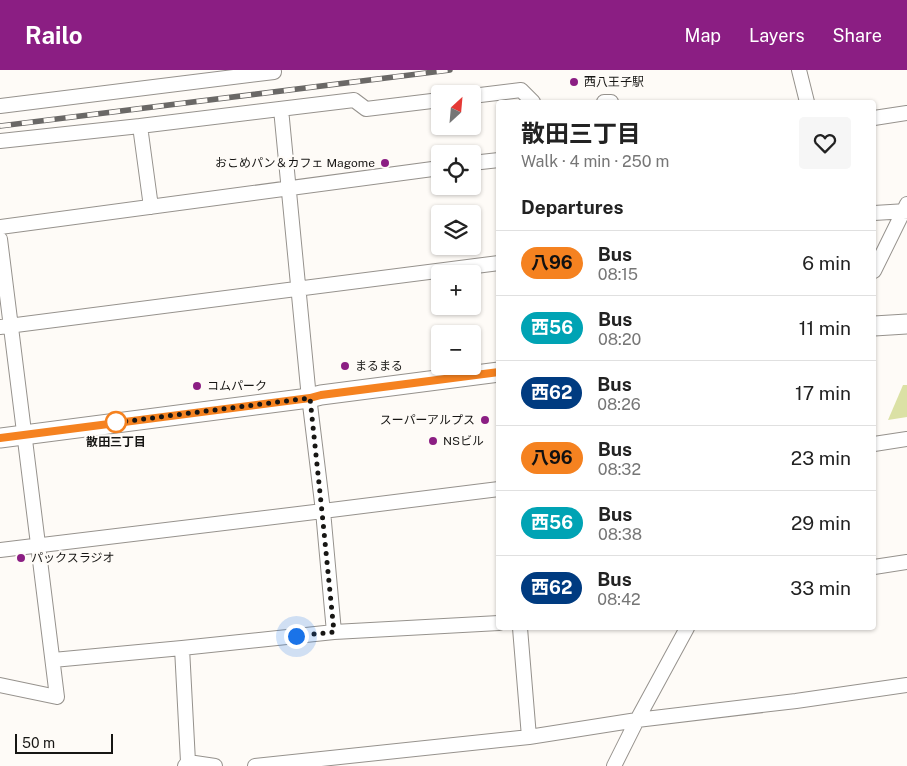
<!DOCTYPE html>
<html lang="en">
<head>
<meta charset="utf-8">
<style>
  :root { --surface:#fff; --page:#f6f6f6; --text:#222; --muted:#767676; --line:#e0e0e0; --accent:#8b1e83 }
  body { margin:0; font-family:"Public Sans","Noto Sans JP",sans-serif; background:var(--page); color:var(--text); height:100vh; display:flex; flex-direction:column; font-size:19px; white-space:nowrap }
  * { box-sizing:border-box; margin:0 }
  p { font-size:16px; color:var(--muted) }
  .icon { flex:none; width:28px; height:28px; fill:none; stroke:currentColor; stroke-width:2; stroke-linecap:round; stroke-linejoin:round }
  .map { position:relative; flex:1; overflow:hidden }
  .sheet { position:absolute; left:496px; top:30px; width:380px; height:530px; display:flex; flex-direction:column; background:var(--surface); border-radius:5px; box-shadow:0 1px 4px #0004 }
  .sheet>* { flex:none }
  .badge { padding:0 10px; border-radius:16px; font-size:18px; line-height:32px }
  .needle { width:32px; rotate:26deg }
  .buttons { position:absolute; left:431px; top:15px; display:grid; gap:10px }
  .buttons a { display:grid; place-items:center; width:50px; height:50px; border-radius:5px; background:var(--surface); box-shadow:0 1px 4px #0004; font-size:25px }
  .scale { position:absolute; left:15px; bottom:12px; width:98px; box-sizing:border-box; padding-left:5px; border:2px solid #171614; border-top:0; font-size:14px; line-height:18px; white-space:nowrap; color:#171614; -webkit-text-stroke:4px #fefbf7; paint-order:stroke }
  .you { position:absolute; width:25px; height:25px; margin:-12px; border:4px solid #fff; border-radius:50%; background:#1a73e8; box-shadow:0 0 0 8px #1a73e833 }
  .map>.badge { position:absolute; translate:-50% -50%; box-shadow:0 0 0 2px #fff }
  h2 { padding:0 25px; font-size:19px; line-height:45px }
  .round { display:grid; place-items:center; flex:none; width:52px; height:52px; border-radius:5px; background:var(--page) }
  .head { display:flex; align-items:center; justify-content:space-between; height:85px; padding:0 25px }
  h1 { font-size:24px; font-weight:700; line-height:38px }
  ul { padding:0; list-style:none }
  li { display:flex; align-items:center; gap:15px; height:65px; padding:0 25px; border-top:1px solid var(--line) }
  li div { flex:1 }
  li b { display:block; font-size:19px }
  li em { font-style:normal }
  li .badge { min-width:55px; font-weight:700; text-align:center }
  header { display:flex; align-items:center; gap:30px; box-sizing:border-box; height:70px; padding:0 25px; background:var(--accent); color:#fff }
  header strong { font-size:24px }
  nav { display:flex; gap:28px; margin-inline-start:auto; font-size:18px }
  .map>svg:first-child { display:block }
  .green { fill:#dbe1a5 }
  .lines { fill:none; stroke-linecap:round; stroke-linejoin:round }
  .street-casing { stroke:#96928d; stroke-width:16 }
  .secondary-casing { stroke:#96928d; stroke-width:21 }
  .street { stroke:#fff; stroke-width:14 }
  .secondary { stroke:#fff; stroke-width:19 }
  .rail-casing { stroke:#6a6866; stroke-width:5.5 }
  .rail { stroke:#fefbf7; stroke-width:4; stroke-dasharray:11; stroke-linecap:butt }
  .line-casing { stroke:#fff; stroke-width:11 }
  .line { stroke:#f58220; stroke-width:8 }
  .walk { stroke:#171614; stroke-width:5; stroke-dasharray:0 9 }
  .poi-dot { fill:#8b1e83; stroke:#fefbf7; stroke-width:2 }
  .stop-dot { fill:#fff; stroke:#f58220; stroke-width:2.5 }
  .labels { text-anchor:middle; stroke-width:4.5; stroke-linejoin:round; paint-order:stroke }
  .poi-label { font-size:12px; fill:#171614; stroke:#fefbf7; text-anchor:start }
  .stop-label { font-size:12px; font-weight:bold; fill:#171614; stroke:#fefbf7 }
</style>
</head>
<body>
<header>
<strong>Railo</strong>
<nav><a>Map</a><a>Layers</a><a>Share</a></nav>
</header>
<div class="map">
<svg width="907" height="696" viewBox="0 0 907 696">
  <rect width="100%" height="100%" fill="#fefbf7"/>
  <path class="green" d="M903 315H907V347L888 350Z"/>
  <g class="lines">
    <g class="street-casing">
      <path id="street" d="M799 0 807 32
        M472 26 521 20 533 32
        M604 32H611
        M0 36 274 2 273 0
        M281 39 308 318 323 441 334 562
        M874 48 907 43
        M140 56 151 137
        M0 71 140 56 354 30 366 39 440 30
        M472 93 499 90
        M874 143 907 141
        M0 157 440 98
        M0 169 57 627 0 615
        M874 201 907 134
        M0 257 499 193
        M874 374 907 369
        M0 480 323 441 499 419
        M874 497 907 492
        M520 558 529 667
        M182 578 188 692 185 696
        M53 590 182 578 334 562 499 553
        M188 692 215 696
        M255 696 529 667 637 650 796 631 907 615
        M614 696 637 650 687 558"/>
    </g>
    <g class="secondary-casing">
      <path id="secondary" d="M874 256 907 254
        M0 368 309 328 321 325 499 302"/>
    </g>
    <use href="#street" class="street"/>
    <use href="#secondary" class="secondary"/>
    <g class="rail-casing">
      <path id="rail" d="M0 56 450 0"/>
    </g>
    <use href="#rail" class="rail"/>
  </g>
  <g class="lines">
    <g class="line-casing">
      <path id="line" d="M0 368 310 328 321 325 499 302"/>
    </g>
    <use href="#line" class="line"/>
    <path class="walk" d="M116 352 112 353 310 328 322 442 334 562 296 566"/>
  </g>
  <g class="poi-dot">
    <circle cx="574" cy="12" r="5"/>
    <circle cx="385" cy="93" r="5"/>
    <circle cx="345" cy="296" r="5"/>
    <circle cx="197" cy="316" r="5"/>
    <circle cx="485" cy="350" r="5"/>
    <circle cx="433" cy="371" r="5"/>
    <circle cx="21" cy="488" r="5"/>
  </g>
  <circle class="stop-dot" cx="116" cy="352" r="10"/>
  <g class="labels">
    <g class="poi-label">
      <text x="584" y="16">西八王子駅</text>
      <text x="375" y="97" text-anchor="end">おこめパン＆カフェ Magome</text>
      <text x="355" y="300">まるまる</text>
      <text x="207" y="320">コムパーク</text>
      <text x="475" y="354" text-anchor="end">スーパーアルプス</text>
      <text x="443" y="375">NSビル</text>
      <text x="31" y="492">パックスラジオ</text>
    </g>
    <g class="stop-label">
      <text x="116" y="376">散田三丁目</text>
    </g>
  </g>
</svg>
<div class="buttons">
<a><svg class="needle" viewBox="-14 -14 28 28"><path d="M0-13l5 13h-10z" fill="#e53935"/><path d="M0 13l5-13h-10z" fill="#767676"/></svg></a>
<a><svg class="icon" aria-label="locate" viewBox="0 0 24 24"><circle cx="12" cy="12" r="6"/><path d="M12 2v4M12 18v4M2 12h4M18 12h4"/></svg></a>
<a><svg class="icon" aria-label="layers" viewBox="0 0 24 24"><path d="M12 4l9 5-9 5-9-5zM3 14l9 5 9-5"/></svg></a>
<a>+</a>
<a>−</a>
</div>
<div class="scale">50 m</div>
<div class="you" style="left:296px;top:566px"></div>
<section class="sheet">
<div class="head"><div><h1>散田三丁目</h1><p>Walk · 4 min · 250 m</p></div><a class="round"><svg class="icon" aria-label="heart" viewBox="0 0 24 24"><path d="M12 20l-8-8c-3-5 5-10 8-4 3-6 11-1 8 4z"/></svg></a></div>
<h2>Departures</h2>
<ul>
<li><span class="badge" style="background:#f58220;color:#111">八96</span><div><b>Bus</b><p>08:15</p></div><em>6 min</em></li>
<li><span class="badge" style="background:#00a3b4;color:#fff">西56</span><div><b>Bus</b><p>08:20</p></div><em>11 min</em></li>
<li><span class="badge" style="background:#003b80;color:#fff">西62</span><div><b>Bus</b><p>08:26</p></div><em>17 min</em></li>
<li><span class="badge" style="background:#f58220;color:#111">八96</span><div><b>Bus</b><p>08:32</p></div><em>23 min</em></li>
<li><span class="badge" style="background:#00a3b4;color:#fff">西56</span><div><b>Bus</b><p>08:38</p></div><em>29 min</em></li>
<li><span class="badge" style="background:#003b80;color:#fff">西62</span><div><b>Bus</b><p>08:42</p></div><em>33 min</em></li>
</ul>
</section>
</div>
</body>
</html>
